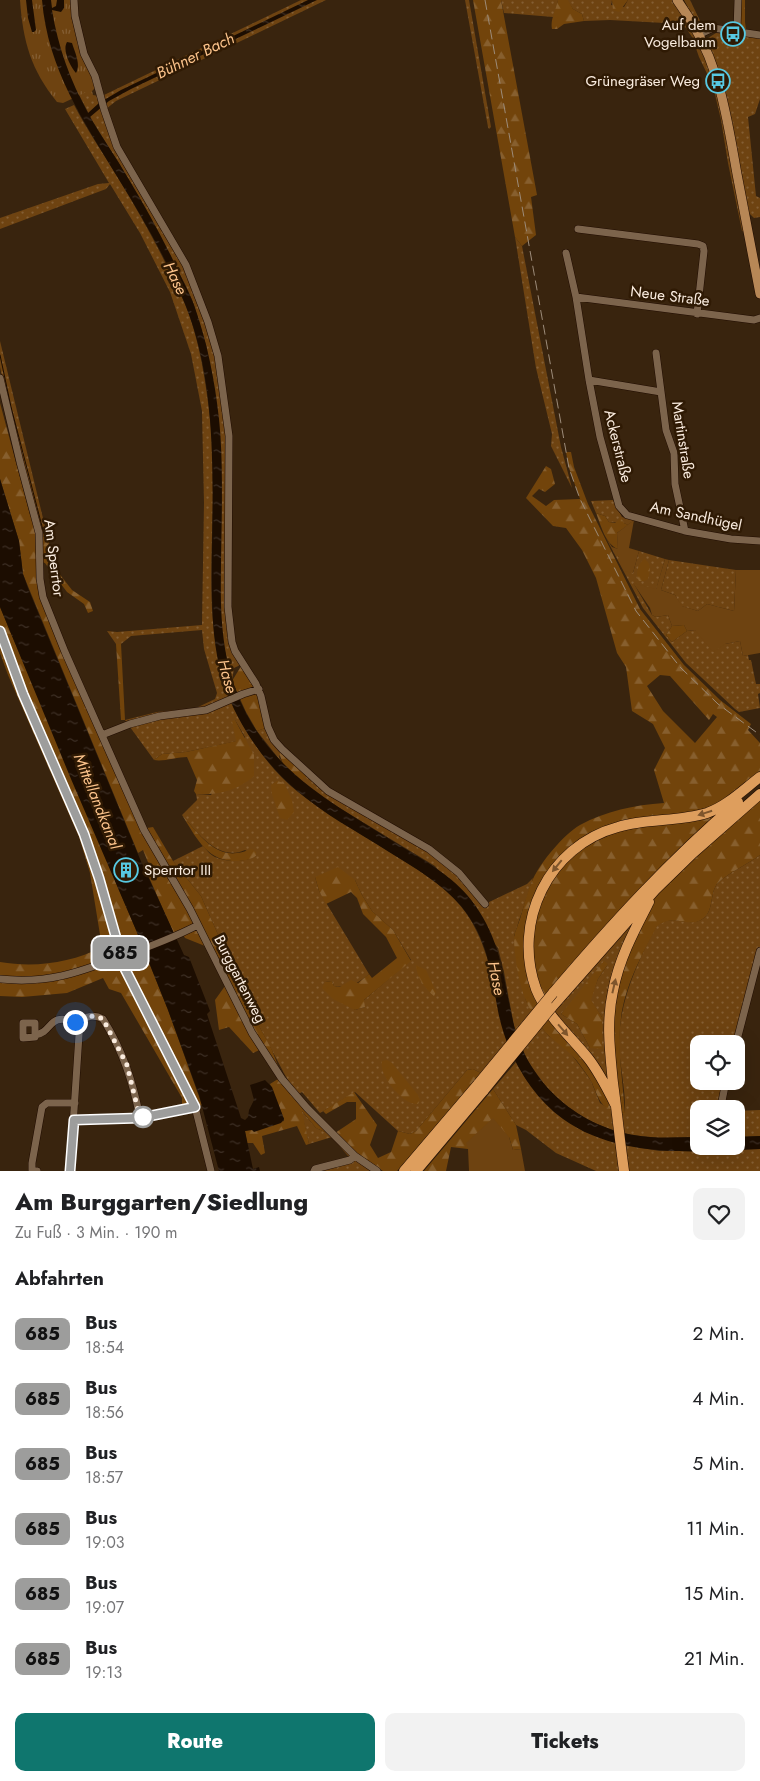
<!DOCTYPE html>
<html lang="de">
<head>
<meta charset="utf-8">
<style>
  :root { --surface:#fff; --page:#f2f2f2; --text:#202124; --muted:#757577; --accent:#0f766e }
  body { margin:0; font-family:Jost,sans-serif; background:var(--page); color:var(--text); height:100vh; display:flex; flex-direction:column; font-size:19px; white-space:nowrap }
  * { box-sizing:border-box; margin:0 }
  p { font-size:16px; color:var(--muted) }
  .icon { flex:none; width:28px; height:28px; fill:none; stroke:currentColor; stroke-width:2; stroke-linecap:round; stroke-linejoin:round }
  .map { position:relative; height:1171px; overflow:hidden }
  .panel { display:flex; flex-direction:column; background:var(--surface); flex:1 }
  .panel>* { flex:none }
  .badge { padding:0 10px; border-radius:8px; font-size:18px; line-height:32px }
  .controls { position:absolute; left:690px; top:1035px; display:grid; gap:10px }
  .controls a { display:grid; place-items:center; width:55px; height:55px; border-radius:10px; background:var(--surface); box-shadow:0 5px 20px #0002; font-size:25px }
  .you { position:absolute; width:25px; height:25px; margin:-12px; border:4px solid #fff; border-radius:50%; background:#1a73e8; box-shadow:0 0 0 8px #1a73e833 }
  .map>.badge { position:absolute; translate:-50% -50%; box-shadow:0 0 0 2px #fff }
  h2 { padding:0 15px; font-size:19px; line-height:45px }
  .round { display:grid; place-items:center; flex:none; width:52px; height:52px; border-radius:10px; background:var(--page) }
  .headline { display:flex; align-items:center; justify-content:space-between; height:85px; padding:0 15px }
  h1 { font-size:24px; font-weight:800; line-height:38px }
  .action { display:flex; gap:10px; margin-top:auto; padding:10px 15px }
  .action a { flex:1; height:58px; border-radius:10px; background:var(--accent); color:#fff; font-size:20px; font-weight:800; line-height:58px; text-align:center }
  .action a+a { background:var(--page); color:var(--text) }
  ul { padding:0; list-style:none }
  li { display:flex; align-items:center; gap:15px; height:65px; padding:0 15px }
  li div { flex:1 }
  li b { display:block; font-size:19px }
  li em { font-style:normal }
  li .badge { min-width:55px; font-weight:700; text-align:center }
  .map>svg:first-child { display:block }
  .grass { fill:url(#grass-dots); fill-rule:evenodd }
  .forest { fill:url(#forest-firs); fill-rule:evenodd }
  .park { fill:url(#park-tufts) }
  .garden { fill:#6e4311 }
  .water { fill:url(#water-ripples) }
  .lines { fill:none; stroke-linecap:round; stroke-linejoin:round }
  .stream { stroke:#1c0d01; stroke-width:1 }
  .minor-casing { stroke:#200c00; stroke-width:8 }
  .major-casing { stroke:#200c00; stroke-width:10 }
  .highway-casing { stroke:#200c00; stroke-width:11 }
  .minor { stroke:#7c644c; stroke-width:7 }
  .major { stroke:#b78756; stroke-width:9 }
  .highway { stroke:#de9e5d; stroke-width:10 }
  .rail { stroke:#9d8c7a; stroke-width:1; stroke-dasharray:10 5; stroke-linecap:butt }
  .highway-bridge-casing { stroke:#200c00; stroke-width:11; stroke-linecap:butt }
  .highway-bridge { stroke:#de9e5d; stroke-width:10 }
  .oneway { fill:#7e552c }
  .line-casing { stroke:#fff; stroke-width:11 }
  .line { stroke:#9d9d9c; stroke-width:8 }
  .walk { stroke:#faecdf; stroke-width:5; stroke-dasharray:0 9 }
  .stop-dot { fill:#fff; stroke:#9d9d9c; stroke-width:2.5 }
  .labels { text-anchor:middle; stroke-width:5; stroke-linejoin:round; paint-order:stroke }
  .poi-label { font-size:15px; fill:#faecdf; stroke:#2f1a04; text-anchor:end }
  .street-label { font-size:15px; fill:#faecdf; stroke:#2f1a04 }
  .water-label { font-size:16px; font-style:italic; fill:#fcc38b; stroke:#2f1a04 }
</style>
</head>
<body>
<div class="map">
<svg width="760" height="1171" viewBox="0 0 760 1171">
  <defs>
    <pattern id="grass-dots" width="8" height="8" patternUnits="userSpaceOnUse" patternTransform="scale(1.25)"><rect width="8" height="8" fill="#6e4311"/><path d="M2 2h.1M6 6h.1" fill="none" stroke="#845e33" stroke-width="1.8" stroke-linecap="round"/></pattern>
    <pattern id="forest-firs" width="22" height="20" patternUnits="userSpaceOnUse" patternTransform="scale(1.25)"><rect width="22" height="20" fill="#72440b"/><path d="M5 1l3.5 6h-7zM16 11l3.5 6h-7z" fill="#875f2e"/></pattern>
    <pattern id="park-tufts" width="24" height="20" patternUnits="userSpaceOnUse" patternTransform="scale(1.25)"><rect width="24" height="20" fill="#6e4311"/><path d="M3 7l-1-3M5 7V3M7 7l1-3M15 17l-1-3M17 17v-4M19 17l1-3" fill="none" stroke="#845e33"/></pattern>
    <pattern id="water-ripples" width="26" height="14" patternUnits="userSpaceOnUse" patternTransform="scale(1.25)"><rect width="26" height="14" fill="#1c0d01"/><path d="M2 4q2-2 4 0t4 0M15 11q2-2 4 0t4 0" fill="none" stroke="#3e3026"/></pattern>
  </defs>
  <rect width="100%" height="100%" fill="#39240e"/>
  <path class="grass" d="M301 0H326L116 101 106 109 104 95Z
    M465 0H469L491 127 489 129 488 127Z
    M501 0H558L556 12 553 17 504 13Z
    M567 0H612L611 5 624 7 628 0H672C724 62 731 155 746 232L742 231 728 163 721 120 713 86 699 57 692 37 683 24 610 20 584 21 582 14 573 9Z
    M684 0H690L691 2 703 27 697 25Z
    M716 33 760 38V99L755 114 748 117 756 196 760 198V217L754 218 748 212C738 155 731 96 707 43L708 38Z
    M72 81 95 88 92 91 93 95 98 96 105 123 115 148 184 266 206 323 216 357 222 391 228 465 231 648 240 665 234 668 232 681 224 647 220 614 222 502 219 421 206 345 193 302 185 284 129 180 92 120Z
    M74 105C88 132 106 157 121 183 145 222 166 262 185 304 199 338 206 382 210 419 222 511 195 609 230 697L217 704 127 724 125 720 157 712 196 708 215 699 217 693 204 649 202 630 131 636 121 644H116L107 631 117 632 202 625 204 503 202 411 191 354 170 292 140 233 110 184 106 189 0 229V218L98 184 109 183 65 109Z
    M515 237 522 246 561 447 572 488 551 446 552 434 536 368Z
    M0 341 50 547 41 532 6 396 0 367Z
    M613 500 622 517 634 520 628 525 624 523 609 522 605 516 596 513 591 501Z
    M606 538 612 547 618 549V556L633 573 639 551 665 559 656 590 634 584 652 615 656 617 668 615 672 626 666 635 672 642 687 631 695 630 725 644 740 641 743 656 748 655 749 660H751L756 684H760V693L758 694 760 708 739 712 735 709 686 663 643 608Z
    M669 560 736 570 734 611 707 604 698 611 681 606 675 595 661 590Z
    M231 701C246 735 269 769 298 792 328 815 361 834 393 854 420 871 448 887 466 913 493 952 494 998 507 1042L481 1073 473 1069 467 1070 416 1131 410 1134 398 1131 355 1092 320 1113 302 1092 297 1095 285 1075 242 994 224 948 201 896 173 861 203 846C206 849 210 855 215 857 227 862 244 863 256 856L245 850C218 862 198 833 182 815L197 800 196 794 211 795 245 737 235 720 237 741 186 752 162 754 154 760 130 727 160 719 203 714ZM315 877 355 880 362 895 372 911 393 930 411 960 363 1001 365 1007 355 1010 325 982 332 981 334 986C348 989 359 983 369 974L319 891Z
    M268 727 282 749 279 757 283 764 257 731Z
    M307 773 328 791 429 849 459 873 485 904 527 884 533 878 514 936 526 1001 542 1028 549 1036 568 1050 584 1071 591 1081 600 1103 613 1111 625 1113C626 1091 620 1068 619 1045 619 1001 637 963 657 925 675 914 687 927 701 920 715 913 709 892 718 883 728 873 748 864 760 855V951L736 1044H699V1081H726L724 1103 727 1106V1109H699V1137L660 1138 631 1135 609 1129 588 1120 565 1105 546 1087 527 1060 514 1026 504 972 498 948 435 866 320 796 300 780Z
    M655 890 621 962 615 1104 551 1008ZM608 964 598 979 590 1000 602 1017 590 1048 577 1024 561 1014Z
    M516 1062 527 1081 583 1131 605 1139 626 1145 659 1151 760 1149V1171H596L556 1153 526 1130 516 1125 493 1089Z
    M301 1110 316 1128 332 1135 373 1171H319L347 1163 348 1156 332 1137 309 1144Z
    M760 1110V1136L736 1137V1111Z"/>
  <path class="forest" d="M473 0H501L537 195 531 197 536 235 522 246 515 237Z
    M558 0H568L573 9 582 14 584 21 564 24 557 29H552C550 20 556 10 558 0Z
    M612 0H628L619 12 613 10Z
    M740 0H745V22L746 30 739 29Z
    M0 403 30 515 50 547 58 572 72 590 90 602 93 611 88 613 84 604 67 592 45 563 39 561 38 578 141 829 153 827 173 861 201 896 224 948 242 994 272 1050 280 1071 264 1048 253 1053 229 1027 219 1030 215 1000 225 986 205 946 185 938 181 931 174 934 148 875 152 872 143 850 138 853 23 574 19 541 0 479Z
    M566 452H571L574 467 588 504 640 609 684 665 720 700 751 724 748 730 760 743V777L757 785 731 808 544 1004 614 1102 613 991 655 890 760 794V855C748 864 728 873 718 883 709 892 715 913 701 920 687 928 675 913 657 926 642 955 625 985 621 1018 617 1049 623 1082 625 1114 601 1109 601 1104 592 1083 588 1075 582 1068 577 1061 568 1050 559 1045 549 1036 540 1027 531 1012 526 1001 519 984 514 955 514 937 515 931 518 925 520 919 524 906 527 892 533 879 541 862 563 835 580 825 606 811 634 805 664 803L654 770 665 748 653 724 632 711 626 667 617 653 596 578 582 550 566 528 553 526 526 498 546 466 551 469 555 484 545 492 539 489 532 496 546 506 554 500 580 499 569 468ZM660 675 670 676 709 720 713 714 717 717 695 743 663 711 647 686Z
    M596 513 605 516 609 522 615 523 621 518 624 523 628 525 617 533 618 549C605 544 601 525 596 513Z
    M644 559C652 563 650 571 648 579L644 581H639C635 574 638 564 644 559Z
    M0 607 136 930 168 1010 202 1105 182 1109V1098L121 993 109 989 103 978 67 993 22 997 0 996V962C35 968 71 963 102 947L90 873 79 837 8 675 0 653Z
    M684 625 687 631 672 642 666 635 672 626Z
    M116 644H121L125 720H121Z
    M243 663 256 684 268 727 257 731 246 712 232 681Z
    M235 720 254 755V776C237 791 218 795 196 794L194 791 197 780 187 757C177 757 163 762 154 760L162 754 186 752 236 741 232 721Z
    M282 749 307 773 306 777 300 780 283 764 279 753Z
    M277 781 284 783 292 800 294 812 287 820 280 818 272 794 271 785Z
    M182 815C196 830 213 857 237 853 242 853 247 850 252 849L256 852V856C248 861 241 861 232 861 205 859 195 835 182 815Z
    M338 867 355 880 362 895 372 911 393 930 411 961 364 1000 365 1007 355 1010 333 999 322 988 325 982 332 981 334 986 340 987 351 980 358 983 369 974 372 978 397 958 386 937 363 914 357 898 351 892 326 904 319 891 315 877Z
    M604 961 608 964 598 979 591 1000 602 1017V1049L590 1048 577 1024 561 1014Z
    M416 965 426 970 436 992 434 996C425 989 416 976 416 965Z
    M387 1060 392 1063 418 1095 420 1100 418 1104C404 1106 378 1075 382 1061Z
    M473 1069 481 1073 397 1171H383L354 1151 335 1133 356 1119V1102H347L326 1114 323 1111 354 1092 377 1125 370 1145 378 1158 391 1152 398 1131 410 1134 416 1131 467 1070Z
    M278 1079 332 1135 316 1128 302 1111 309 1144 306 1145 297 1126 262 1136 265 1153 261 1155 253 1143H247L245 1131 284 1121V1119L270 1084Z
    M493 1089 516 1125 521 1149 513 1150 509 1137 468 1149 451 1147 446 1171H424Z"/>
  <path class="park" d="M20 0H72L93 76 95 88 63 103 57 102C31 70 23 42 20 0Z"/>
  <path class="garden" d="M634 520 629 548 639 551 633 573 624 571 618 556 617 533Z
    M665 559 669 560 661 590 675 595 682 606 698 611 707 604 734 611 736 570H760V653L743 656 740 641 725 644 713 652 695 630 687 631 684 625 672 626 668 615 656 617 652 615 650 608 633 583 656 589Z
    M493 1118 509 1137 513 1150 521 1149 525 1171H469L468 1149 466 1143Z"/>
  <path class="water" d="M26 0H32L36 30 34 32H32L28 18Z
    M42 0H51L52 8 56 6 57 0H64V8L61 12 52 10C58 47 70 80 88 113L99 103 121 90 308 0H317L131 89 109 101 90 117C102 138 116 157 128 178 148 211 167 246 183 281 187 289 191 297 194 305 207 341 215 381 219 419 224 467 221 515 221 563 220 615 221 662 244 709 278 778 343 809 404 848 430 864 457 879 475 905 502 944 503 977 513 1021 526 1080 575 1125 634 1135 655 1139 677 1137 699 1137V1146H736V1137L760 1136V1149C695 1152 619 1159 563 1119 529 1094 506 1052 498 1011 491 972 488 939 461 906 441 883 415 868 389 852 358 832 323 814 295 789 264 762 237 724 224 684 210 640 212 595 212 550 213 470 216 380 185 304 167 260 143 218 118 178 83 120 48 70 42 0Z
    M67 42 72 43C75 53 81 64 76 73 70 66 62 50 67 42Z
    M0 479 19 541 23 574 28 588 140 859 184 955 189 957 210 1011 207 1014 241 1118 245 1120 248 1117 249 1110 254 1100 250 1085 265 1080 272 1087 284 1119 281 1123 254 1132 252 1130 245 1131 253 1169 259 1167 260 1171H219L199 1095 168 1010 136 930 71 779 0 607Z"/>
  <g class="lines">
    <path class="stream" d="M0 355 11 407 44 534"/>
    <g class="minor-casing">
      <path id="minor" d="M74 0 75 16 84 54 95 76 104 109 117 147 186 265 208 322 218 356 229 436 228 607 232 642 235 651 256 684 261 696 268 727 274 740 282 749 328 791 429 849 459 873 485 904
        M737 31 738 0
        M700 34 713 28 760 35
        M578 229 698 244 703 246 704 251 697 314
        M566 253 576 297 589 380 600 437 619 506 627 515 685 531 731 539 760 541
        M576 297 754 320 760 318
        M656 353 666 430 674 453 675 484 685 531
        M0 378 20 462 39 533 40 579 43 597 65 652 144 830 190 909 252 1033 282 1079 307 1108 355 1156 377 1171
        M589 380 661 392
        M0 631 23 695 83 834 99 878 125 969 195 1107 211 1171
        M102 735 130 724 160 716 206 710 243 694 259 689
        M0 979C47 984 77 973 120 957 146 948 173 938 198 925
        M35 1035V1023H23V1038L35 1037V1035C54 1032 47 1012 75 1022 86 1018 92 1013 103 1019 123 1051 133 1082 140 1118
        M736 1044 760 951
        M721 1106 726 1081
        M74 1120 140 1118 195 1107
        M37 1171 32 1170V1163L42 1107 47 1103H75
        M70 1171 80 1020
        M314 1171 315 1169 350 1160 355 1156"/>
    </g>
    <g class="major-casing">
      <path id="major" d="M677 0C719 57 725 107 737 174 745 214 752 254 760 294"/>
    </g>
    <g class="highway-casing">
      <path id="highway" d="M553 993C611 925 670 860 738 802
        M551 1008 655 890 693 853 760 794
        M615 1104C607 1088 599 1072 588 1058 570 1036 547 1016 536 989 512 922 548 846 618 827 647 818 678 822 707 813 727 806 743 790 760 777
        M404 1171 479 1083
        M416 1171 484 1090
        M624 1171C620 1142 617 1112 613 1083 610 1052 606 1022 613 991 619 959 634 931 649 902"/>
    </g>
    <use href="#minor" class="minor"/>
    <use href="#major" class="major"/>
    <use href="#highway" class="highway"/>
    <path class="rail" d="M485 0 569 468 580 499 636 611 680 667 718 704 760 735"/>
    <g class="highway-bridge-casing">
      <path id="highway-bridge" d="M479 1083 553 993
        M484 1090 551 1008"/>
    </g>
    <use href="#highway-bridge" class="highway-bridge"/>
  </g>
  <defs><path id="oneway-solid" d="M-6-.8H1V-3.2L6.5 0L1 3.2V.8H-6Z" transform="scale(1.25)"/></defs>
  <g class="oneway">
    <use href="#oneway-solid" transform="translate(705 813) rotate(162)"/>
    <use href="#oneway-solid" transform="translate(557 866) rotate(129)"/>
    <use href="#oneway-solid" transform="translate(614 986) rotate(-77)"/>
    <use href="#oneway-solid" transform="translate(563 1030) rotate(49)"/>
  </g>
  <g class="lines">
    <g class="line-casing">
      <path id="line" d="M0 631 23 694 84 834 99 878 125 969 195 1107 140 1118 74 1120 70 1171"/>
    </g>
    <use href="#line" class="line"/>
    <path class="walk" d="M75 1022C86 1018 92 1013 103 1019L127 1065 140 1118 143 1117"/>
  </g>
  <defs>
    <g id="bus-ring" transform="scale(1.25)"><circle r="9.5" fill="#2f1a04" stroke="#57c9e2" stroke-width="1.5"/><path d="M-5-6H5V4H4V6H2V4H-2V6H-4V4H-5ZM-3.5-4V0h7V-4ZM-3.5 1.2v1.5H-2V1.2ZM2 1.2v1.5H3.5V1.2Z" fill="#57c9e2"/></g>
    <g id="building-ring" transform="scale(1.25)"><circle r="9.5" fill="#2f1a04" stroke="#57c9e2" stroke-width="1.5"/><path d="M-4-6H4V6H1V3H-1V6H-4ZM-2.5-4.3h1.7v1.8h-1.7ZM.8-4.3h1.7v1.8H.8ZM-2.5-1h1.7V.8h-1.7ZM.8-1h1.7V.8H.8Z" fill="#57c9e2"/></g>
  </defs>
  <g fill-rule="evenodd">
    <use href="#bus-ring" x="733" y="34"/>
    <use href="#bus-ring" x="718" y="81"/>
    <use href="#building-ring" x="126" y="870"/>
  </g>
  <circle class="stop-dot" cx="143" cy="1117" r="10"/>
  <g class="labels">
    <g class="poi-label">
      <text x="716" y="30">Auf dem<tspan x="716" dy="17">Vogelbaum</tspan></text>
      <text x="700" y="86">Grünegräser Weg</text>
      <text x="144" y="875" text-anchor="start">Sperrtor III</text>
    </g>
    <g class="street-label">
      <text transform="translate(670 296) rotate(7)" y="5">Neue Straße</text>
      <text transform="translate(683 440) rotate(81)" y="5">Martinstraße</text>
      <text transform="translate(618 446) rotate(76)" y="5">Ackerstraße</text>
      <text transform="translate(696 516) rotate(12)" y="5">Am Sandhügel</text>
      <text transform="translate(54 558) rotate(83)" y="5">Am Sperrtor</text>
      <text transform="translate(240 979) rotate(63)" y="5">Burggartenweg</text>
    </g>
    <g class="water-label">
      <text transform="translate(195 55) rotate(-26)" y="6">Bühner Bach</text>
      <text transform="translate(176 278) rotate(64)" y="6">Hase</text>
      <text transform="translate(228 676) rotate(74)" y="6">Hase</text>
      <text transform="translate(98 801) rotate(68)" y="6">Mittellandkanal</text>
      <text transform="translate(497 978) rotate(78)" y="6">Hase</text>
    </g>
  </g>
</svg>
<div class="controls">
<a><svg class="icon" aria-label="locate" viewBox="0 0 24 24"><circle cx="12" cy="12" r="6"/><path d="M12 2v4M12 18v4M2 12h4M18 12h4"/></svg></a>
<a><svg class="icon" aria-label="layers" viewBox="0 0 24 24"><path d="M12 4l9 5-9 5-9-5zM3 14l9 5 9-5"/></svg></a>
</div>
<div class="you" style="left:75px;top:1022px"></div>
<b class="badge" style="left:120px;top:953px;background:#9d9d9c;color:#111">685</b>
</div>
<section class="panel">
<div class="headline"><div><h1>Am Burggarten/Siedlung</h1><p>Zu Fuß · 3 Min. · 190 m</p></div><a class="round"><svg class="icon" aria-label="heart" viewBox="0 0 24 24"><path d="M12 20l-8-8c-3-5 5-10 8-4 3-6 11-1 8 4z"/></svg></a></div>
<h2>Abfahrten</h2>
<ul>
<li><span class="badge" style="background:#9d9d9c;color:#111">685</span><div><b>Bus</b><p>18:54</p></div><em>2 Min.</em></li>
<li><span class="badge" style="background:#9d9d9c;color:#111">685</span><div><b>Bus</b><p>18:56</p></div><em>4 Min.</em></li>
<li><span class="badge" style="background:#9d9d9c;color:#111">685</span><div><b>Bus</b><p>18:57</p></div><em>5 Min.</em></li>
<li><span class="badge" style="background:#9d9d9c;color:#111">685</span><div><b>Bus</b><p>19:03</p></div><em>11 Min.</em></li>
<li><span class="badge" style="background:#9d9d9c;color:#111">685</span><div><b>Bus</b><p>19:07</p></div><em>15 Min.</em></li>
<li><span class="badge" style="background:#9d9d9c;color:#111">685</span><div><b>Bus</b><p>19:13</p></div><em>21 Min.</em></li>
</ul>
<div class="action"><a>Route</a><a>Tickets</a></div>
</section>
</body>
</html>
